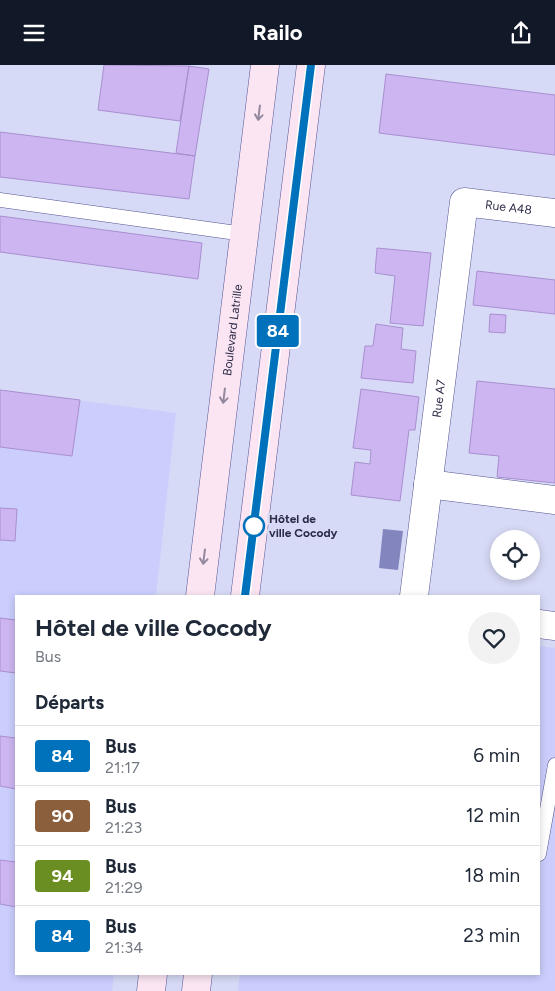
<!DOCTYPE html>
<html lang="fr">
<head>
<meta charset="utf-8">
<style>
  :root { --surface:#fff; --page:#f2f2f3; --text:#1f2937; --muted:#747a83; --line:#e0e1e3; --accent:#111827 }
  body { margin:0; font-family:Figtree,sans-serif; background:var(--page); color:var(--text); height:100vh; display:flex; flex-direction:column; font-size:19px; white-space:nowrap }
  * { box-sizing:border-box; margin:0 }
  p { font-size:16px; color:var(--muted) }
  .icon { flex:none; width:28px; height:28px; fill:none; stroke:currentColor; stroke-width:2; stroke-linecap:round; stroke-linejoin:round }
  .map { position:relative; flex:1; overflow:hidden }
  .side { position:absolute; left:15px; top:530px; width:525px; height:380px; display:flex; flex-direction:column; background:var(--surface); border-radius:0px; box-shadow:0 2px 8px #0003 }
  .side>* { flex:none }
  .badge { padding:0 10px; border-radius:4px; font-size:18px; line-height:32px }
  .fabs { position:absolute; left:490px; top:465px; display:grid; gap:10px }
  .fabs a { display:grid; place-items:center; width:50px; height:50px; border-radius:50%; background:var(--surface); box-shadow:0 2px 8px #0003; font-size:25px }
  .map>.badge { position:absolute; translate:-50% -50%; box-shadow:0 0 0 2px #fff }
  h2 { padding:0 20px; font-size:19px; line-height:45px }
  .round { display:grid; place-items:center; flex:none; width:52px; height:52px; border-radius:26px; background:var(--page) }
  .overview { display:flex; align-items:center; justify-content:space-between; height:85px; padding:0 20px }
  h1 { font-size:24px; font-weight:700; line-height:38px }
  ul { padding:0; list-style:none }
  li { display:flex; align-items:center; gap:15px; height:60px; padding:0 20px; border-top:1px solid var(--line) }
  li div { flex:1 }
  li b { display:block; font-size:19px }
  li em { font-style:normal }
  li .badge { min-width:55px; font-weight:700; text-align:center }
  header { display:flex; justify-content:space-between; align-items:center; height:65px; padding:0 20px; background:var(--accent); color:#fff; font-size:22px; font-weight:700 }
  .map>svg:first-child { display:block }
  .built { fill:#cbcefd }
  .water { fill:#8385bf }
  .building { fill:#ccb5f1; stroke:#a98fd0 }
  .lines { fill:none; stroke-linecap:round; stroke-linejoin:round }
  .lane-casing { stroke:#555592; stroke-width:15 }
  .street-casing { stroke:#555592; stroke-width:29 }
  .secondary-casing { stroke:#555592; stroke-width:29 }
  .lane { stroke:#fff; stroke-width:14 }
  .street { stroke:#fff; stroke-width:28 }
  .secondary { stroke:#fbe5f3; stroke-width:28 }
  .oneway { stroke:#93889d }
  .line-casing { stroke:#fff; stroke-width:11 }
  .line { stroke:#0072bc; stroke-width:8 }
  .stop-dot { fill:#fff; stroke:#0072bc; stroke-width:2.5 }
  .labels { text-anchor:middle; stroke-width:5; stroke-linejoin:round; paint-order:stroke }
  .street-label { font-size:12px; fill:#2b2c47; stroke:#d7daf6 }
  .stop-label { font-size:12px; font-weight:bold; fill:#2b2c47; stroke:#d7daf6; text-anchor:start }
</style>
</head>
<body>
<header><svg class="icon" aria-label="menu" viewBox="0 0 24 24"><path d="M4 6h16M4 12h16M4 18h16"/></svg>Railo<svg class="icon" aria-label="share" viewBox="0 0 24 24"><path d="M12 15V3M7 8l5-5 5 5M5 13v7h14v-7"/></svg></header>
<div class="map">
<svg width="555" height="926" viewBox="0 0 555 926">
  <rect width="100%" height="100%" fill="#d7daf6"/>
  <path class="built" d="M0 325 176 348 156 531H16V909H114L112 926H0Z
    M539 581 555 583V926H238L240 909H539Z"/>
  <path class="water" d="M383 464 403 466 398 505 379 503Z"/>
  <path class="building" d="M104 0 189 1 180 56 98 45Z
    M189 1 209 4 195 91 176 88Z
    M386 9 555 30V90L379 68Z
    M0 67 195 91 189 134 0 112Z
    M0 151 202 178 198 214 0 187Z
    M377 183 431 188 423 261 390 258 395 211 375 208Z
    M477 206 555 215V249L473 240Z
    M490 249 506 250 505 268 489 267Z
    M376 259 403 263 401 284 416 286 413 318 361 313 365 281H373Z
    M477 316 555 324V418L497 412 499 391 469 388Z
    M361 324 419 332 415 365H409L400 436 351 430 355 397 370 399 371 385 353 383Z
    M0 325 80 335 72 391 0 382Z
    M0 443 17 444 15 476 0 475Z
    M0 553 16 555V608L0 606Z
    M0 671 16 673V724L0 721Z
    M0 795 16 797V842L0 839Z"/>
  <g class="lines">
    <g class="lane-casing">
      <path id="lane" d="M0 135 244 169
        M539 789 555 700"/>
    </g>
    <g class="street-casing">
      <g id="street">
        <path d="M428 419 555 435"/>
        <path id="s1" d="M414 531 464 137 555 148"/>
        <path d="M539 559 555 561"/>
      </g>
    </g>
    <g class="secondary-casing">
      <g id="secondary">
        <path id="s2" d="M200 531 265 0"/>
        <path d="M245 531 311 0"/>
        <path d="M151 926 153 909"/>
        <path d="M196 926 198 909"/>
      </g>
    </g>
    <use href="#lane" class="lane"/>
    <use href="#street" class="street"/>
    <use href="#secondary" class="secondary"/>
  </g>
  <defs><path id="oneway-shaft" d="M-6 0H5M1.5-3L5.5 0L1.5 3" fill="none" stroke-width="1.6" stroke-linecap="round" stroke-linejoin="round" transform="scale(1.25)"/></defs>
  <g class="oneway">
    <use href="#oneway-shaft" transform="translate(259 48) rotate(97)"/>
    <use href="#oneway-shaft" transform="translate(224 331) rotate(97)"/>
    <use href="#oneway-shaft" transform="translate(204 492) rotate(97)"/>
  </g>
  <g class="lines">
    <g class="line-casing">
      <path id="line" d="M245 531 311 0"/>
    </g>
    <use href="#line" class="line"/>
  </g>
  <circle class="stop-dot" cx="254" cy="461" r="10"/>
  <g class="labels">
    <g class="street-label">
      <text dy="4" stroke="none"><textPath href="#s1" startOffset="442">Rue A48</textPath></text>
      <text dy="4" stroke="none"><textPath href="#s2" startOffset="268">Boulevard Latrille</textPath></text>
      <text dy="4" stroke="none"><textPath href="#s1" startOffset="199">Rue A7</textPath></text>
    </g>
    <g class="stop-label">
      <text x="269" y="458">Hôtel de<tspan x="269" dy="14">ville Cocody</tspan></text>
    </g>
  </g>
</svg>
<div class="fabs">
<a><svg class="icon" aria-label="locate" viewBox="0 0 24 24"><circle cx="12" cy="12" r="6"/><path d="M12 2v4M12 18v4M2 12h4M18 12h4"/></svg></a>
</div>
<b class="badge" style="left:278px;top:266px;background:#0072bc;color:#fff">84</b>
<section class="side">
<div class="overview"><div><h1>Hôtel de ville Cocody</h1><p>Bus</p></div><a class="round"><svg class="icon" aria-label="heart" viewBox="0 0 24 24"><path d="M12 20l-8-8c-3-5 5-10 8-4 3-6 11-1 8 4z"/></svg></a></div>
<h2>Départs</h2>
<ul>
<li><span class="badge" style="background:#0072bc;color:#fff">84</span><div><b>Bus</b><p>21:17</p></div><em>6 min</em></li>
<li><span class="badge" style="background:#8b5e3c;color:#fff">90</span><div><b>Bus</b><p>21:23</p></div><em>12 min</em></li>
<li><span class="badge" style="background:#6b8e23;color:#fff">94</span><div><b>Bus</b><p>21:29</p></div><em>18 min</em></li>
<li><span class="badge" style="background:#0072bc;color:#fff">84</span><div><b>Bus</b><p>21:34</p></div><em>23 min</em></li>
</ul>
</section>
</div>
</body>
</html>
